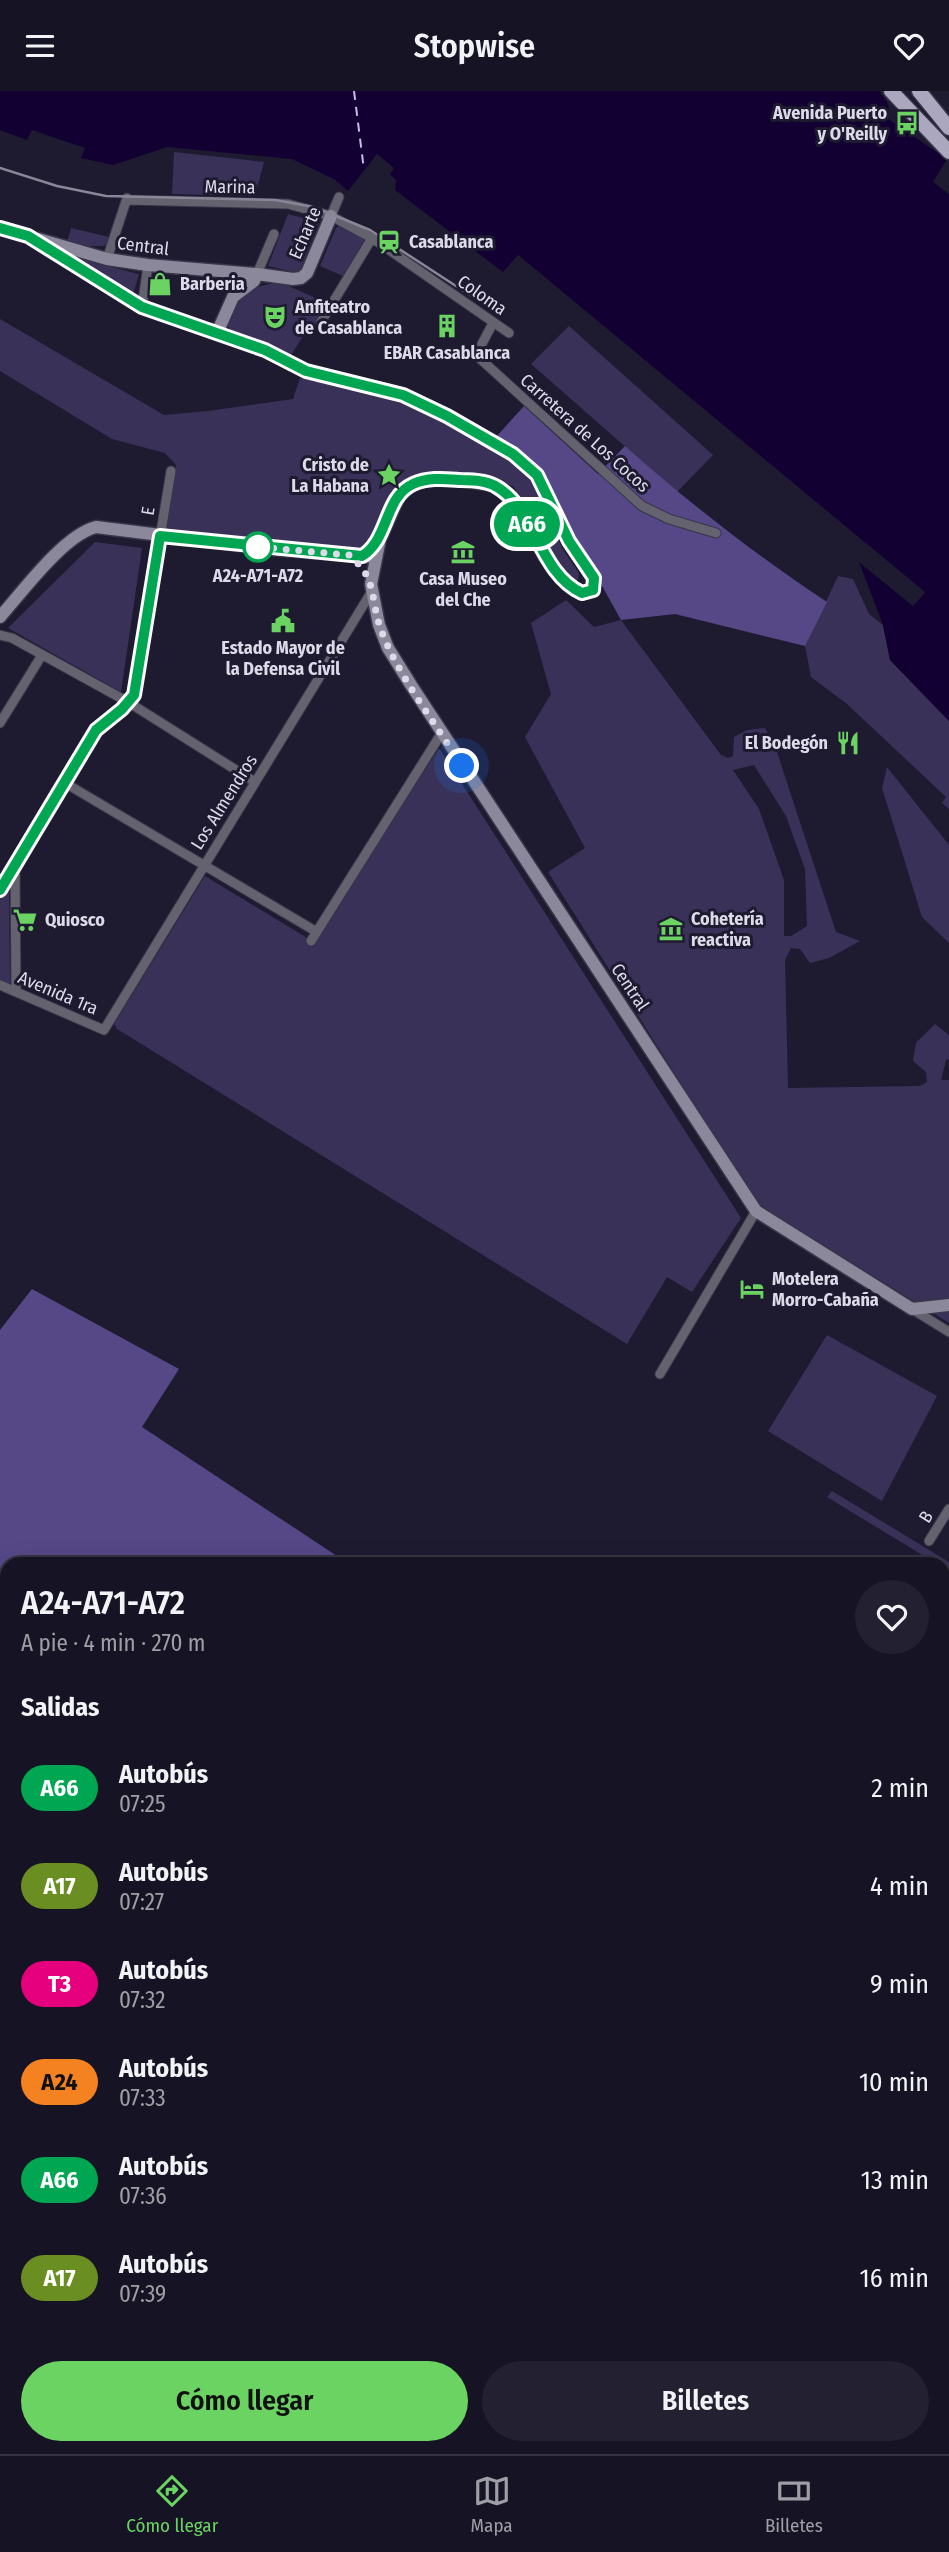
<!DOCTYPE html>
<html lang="es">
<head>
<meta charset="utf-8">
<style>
  :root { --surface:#161424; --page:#232131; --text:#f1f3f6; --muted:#9e9ea6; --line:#353341; --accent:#6bd362 }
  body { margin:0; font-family:"Fira Sans Condensed",sans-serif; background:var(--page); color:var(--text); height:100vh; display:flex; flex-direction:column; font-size:26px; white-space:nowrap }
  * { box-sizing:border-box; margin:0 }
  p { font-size:23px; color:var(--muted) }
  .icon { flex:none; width:38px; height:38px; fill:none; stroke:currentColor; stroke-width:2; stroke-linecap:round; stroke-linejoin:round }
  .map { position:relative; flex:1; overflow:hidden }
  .side { position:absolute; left:0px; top:1466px; width:950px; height:898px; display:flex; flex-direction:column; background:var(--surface); border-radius:21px 21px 0 0; box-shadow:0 7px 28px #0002,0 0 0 2px var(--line) }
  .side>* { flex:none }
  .badge { padding:0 14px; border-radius:23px; font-size:24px; line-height:46px }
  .you { position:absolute; width:35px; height:35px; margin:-18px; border:5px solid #fff; border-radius:50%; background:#1a73e8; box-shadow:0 0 0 10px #1a73e833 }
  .map>.badge { position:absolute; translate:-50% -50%; box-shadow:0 0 0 4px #fff }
  h2 { padding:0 21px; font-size:26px; line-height:63px }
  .round { display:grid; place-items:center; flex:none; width:74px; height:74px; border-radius:37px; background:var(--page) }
  .head { display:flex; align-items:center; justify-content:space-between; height:119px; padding:0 21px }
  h1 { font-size:33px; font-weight:600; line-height:52px }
  .cta { display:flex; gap:14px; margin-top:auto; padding:14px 21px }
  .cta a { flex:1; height:80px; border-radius:42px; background:var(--accent); color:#111; font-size:28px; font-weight:600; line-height:80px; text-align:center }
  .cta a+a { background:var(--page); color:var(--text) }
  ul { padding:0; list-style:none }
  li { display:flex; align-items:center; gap:21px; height:98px; padding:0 21px }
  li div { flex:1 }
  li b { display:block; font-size:26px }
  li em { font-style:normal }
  li .badge { min-width:77px; font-weight:700; text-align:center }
  header { display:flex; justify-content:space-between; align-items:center; height:91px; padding:0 21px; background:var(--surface); font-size:32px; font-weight:600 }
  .dock { display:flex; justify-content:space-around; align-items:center; height:98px; border-top:2px solid var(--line); background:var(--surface); font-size:19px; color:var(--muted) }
  .dock a { display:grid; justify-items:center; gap:4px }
  .dock .current { color:var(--accent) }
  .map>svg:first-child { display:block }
  .green { fill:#3a3159; fill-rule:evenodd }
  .forest { fill:#564887 }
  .water { fill:#120033 }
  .pier { fill:#1e1a30 }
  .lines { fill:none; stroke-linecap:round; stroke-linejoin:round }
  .ferry { stroke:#c5bcf4; stroke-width:2; stroke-dasharray:9 7; stroke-linecap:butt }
  .street-casing { stroke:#39354a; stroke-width:11 }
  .secondary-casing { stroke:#39354a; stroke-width:15 }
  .primary-casing { stroke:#39354a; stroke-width:17 }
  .highway-casing { stroke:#39354a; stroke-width:18 }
  .street { stroke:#63626e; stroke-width:9 }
  .secondary { stroke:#8b889c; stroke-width:12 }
  .primary { stroke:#aaa7bf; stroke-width:14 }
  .highway { stroke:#c6c2e0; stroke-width:16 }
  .rail { stroke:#898698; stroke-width:2.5 }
  .line-casing { stroke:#fff; stroke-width:16 }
  .line { stroke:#00a651; stroke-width:10 }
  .walk { stroke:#dddbea; stroke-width:7; stroke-dasharray:0 12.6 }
  .stop-dot { fill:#fff; stroke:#00a651; stroke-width:3.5 }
  .labels { text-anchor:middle; stroke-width:6; stroke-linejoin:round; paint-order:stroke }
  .poi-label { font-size:18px; font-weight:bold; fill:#dddbea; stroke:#1e1a30; text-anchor:start }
  .street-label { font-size:18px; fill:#dddbea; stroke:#1e1a30 }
  .stop-label { font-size:18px; font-weight:bold; fill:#dddbea; stroke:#1e1a30 }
</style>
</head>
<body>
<header><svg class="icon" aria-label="menu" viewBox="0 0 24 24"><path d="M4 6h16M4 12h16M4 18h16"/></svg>Stopwise<svg class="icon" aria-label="heart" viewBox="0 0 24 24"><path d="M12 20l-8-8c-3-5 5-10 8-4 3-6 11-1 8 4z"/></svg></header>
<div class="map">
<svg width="949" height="2363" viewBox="0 0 949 2363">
  <rect width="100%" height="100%" fill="#1e1a30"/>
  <path class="green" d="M174 61 264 71 255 105 172 103Z
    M288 123 319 131 300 180H290L268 175Z
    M341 133 365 148 343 185 320 175 336 137Z
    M71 137 109 146 108 152 104 155H66Z
    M59 159 98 173 139 183 133 204Z
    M273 192 284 193 327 212 313 243 303 245 291 264 230 239 227 233C235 209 247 197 273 192Z
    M0 228 164 324 208 320 293 308 300 287 394 306 430 322 521 376 535 392 562 457 579 482 578 489 572 490 536 438 514 396 490 385 452 382 425 385 408 392 367 459 355 462 166 441 176 374 165 362 112 348 0 280Z
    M569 235 713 364 677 401 531 273Z
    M95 451 142 457 121 601 8 537Z
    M838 485 853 488 869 523 883 534 890 569 949 630V718L942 712 946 706 847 613 811 586 805 555Z
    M566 509 594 536 621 529 721 664 728 667 733 665 734 646 747 639 765 637 775 655 836 841 860 850 829 867 810 872 800 858 791 857 785 869 788 997 920 995 927 991 926 981 913 970 916 952 935 933 949 944V968L946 969 941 989H949V1232L756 1112 548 781 585 757 525 646 551 603 531 532ZM754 674 786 725 805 778 807 835 791 845H784V789L759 718 733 679Z
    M439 657 741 1127 692 1201 667 1186 627 1253 117 938 114 933 205 785 314 851Z
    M887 676 949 754V852L922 826 882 697Z
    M9 793 10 894 0 889V808Z
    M827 1244 937 1305 882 1410 768 1340Z
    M832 1400 949 1471V1481L943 1477V1474L937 1473 827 1406Z
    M949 1567V1732L943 1734V1569Z
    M0 1983H7V2276L0 2278Z"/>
  <path class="forest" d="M524 315 598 383 625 355C689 412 756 464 827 511L805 555 675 523 621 529 555 410 546 386 522 361 497 345Z
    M32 1198 179 1278 142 1336 349 1473 7 1474V1841L0 1842V1239Z"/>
  <path class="water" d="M0 0H879L887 11 889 17 884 25 947 68 933 91 949 103V630L890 569 883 534 859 471 913 515 925 502 518 164 503 181 395 99 396 89 390 83 394 77 377 63 348 100 334 88 292 68 167 56 113 74 81 67 85 57 32 39 27 49 0 39Z
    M943 2034H949V2363H479L494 2357H943Z"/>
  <path class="pier" d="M518 164 925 501 913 515 859 471 856 469 861 468 913 510 920 502 727 344 518 169 508 180 506 178Z"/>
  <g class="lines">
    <path class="ferry" d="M354 0 364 79"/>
    <g class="street-casing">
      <path id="street" d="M127 109 288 113 331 125 372 147 509 242
        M331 125 339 106
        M107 168 127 107
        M257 183 274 143
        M142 216 148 174
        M321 231 372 147
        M493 232 476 264 642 415 669 428 716 442
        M0 544 12 547 128 611 255 691
        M0 632 42 564
        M65 692 317 841
        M15 773 16 901
        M0 799 96 639 122 618 134 604 171 380
        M311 850 441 643
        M0 894 104 939 372 500
        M912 1218 949 1241
        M660 1283 756 1120
        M929 1450 949 1418"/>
    </g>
    <g class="secondary-casing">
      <path id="secondary" d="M0 137 28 145 142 216 265 259 306 280 403 304 447 325 513 363 537 384 569 450 594 487 593 499 582 502 572 497 545 466 511 406 494 394 442 387 429 388 412 393 399 405 380 448 371 493 379 534 388 557 411 594 756 1120 912 1218 949 1214
        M38 148 107 168 148 174 257 183 293 188 301 187 307 182 331 125
        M217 242 233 206 254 190 257 183
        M0 526C23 500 64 444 96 436L273 458 375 466"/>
    </g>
    <g class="primary-casing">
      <path id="primary" d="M891 0 949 61
        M919 0 949 37"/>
    </g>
    <g class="highway-casing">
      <path id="highway" d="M943 1785 949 1786
        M943 1816 949 1815
        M943 1843 949 1842
        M943 1876 949 1879
        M0 1941 7 1940
        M0 1968 7 1967"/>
    </g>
    <use href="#street" class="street"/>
    <use href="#secondary" class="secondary"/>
    <use href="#primary" class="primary"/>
    <use href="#highway" class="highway"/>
    <path class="rail" d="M0 77 57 95 106 105 275 109 314 116 370 139 479 210"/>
  </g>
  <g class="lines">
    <g class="line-casing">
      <path id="line" d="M0 137 28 145 142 216 265 259 306 280 403 304 447 325 513 363 537 384 569 450 594 487 593 499 582 502C538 481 536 419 497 396 488 390 472 389 461 389 445 388 429 386 413 393 384 406 389 449 362 465L160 445 134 604 122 618 96 639 0 799"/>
    </g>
    <use href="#line" class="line"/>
    <path class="walk" d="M258 456 247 455 349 464C377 487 370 505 380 536 396 582 436 633 462 675"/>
  </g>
  <defs>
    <g id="bus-bare" transform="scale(1.89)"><path d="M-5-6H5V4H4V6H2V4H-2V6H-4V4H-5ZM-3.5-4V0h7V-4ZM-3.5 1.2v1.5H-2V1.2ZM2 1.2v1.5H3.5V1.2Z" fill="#6bd362" stroke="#1e1a30" stroke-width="2.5" paint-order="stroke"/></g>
    <g id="station-bare" transform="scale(1.89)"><path d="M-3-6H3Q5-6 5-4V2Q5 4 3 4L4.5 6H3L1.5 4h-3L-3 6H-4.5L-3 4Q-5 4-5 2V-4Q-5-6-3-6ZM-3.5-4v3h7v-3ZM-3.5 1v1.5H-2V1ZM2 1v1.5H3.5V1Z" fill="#6bd362" stroke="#1e1a30" stroke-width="2.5" paint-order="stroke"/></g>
    <g id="shop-bare" transform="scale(1.89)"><path d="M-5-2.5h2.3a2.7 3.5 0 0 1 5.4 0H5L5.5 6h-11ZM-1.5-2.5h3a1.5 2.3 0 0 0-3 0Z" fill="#6bd362" stroke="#1e1a30" stroke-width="2.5" paint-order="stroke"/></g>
    <g id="theatre-bare" transform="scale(1.89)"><path d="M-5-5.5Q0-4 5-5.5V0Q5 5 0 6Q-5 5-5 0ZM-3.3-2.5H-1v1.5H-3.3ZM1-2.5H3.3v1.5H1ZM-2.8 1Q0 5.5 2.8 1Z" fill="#6bd362" stroke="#1e1a30" stroke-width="2.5" paint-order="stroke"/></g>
    <g id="building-bare" transform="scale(1.89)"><path d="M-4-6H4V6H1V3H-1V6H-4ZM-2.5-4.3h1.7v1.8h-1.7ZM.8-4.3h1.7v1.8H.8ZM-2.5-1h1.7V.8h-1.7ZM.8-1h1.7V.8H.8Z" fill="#6bd362" stroke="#1e1a30" stroke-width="2.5" paint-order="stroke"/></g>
    <g id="sight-bare" transform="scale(1.89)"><path d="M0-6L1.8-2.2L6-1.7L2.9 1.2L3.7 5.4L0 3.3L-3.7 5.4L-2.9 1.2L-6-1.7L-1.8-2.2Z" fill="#6bd362" stroke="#1e1a30" stroke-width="2.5" paint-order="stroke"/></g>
    <g id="museum-bare" transform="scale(1.89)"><path d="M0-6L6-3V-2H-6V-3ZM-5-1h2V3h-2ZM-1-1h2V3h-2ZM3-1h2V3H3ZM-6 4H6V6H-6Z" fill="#6bd362" stroke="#1e1a30" stroke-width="2.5" paint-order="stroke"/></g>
    <g id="civic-bare" transform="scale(1.89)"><path d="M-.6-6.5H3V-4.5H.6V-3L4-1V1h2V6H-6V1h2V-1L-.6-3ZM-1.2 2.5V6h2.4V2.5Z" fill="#6bd362" stroke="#1e1a30" stroke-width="2.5" paint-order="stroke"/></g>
    <g id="restaurant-bare" transform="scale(1.89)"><path d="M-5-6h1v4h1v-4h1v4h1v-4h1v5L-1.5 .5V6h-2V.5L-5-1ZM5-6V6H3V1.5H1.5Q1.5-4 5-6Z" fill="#6bd362" stroke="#1e1a30" stroke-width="2.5" paint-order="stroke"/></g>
    <g id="supermarket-bare" transform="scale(1.89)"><path d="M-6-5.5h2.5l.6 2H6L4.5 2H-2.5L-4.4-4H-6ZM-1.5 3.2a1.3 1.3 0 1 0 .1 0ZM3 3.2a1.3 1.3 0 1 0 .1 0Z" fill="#6bd362" stroke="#1e1a30" stroke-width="2.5" paint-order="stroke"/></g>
    <g id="hotel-bare" transform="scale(1.89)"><path d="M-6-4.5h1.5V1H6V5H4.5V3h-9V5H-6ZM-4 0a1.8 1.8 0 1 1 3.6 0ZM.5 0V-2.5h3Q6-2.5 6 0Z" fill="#6bd362" stroke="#1e1a30" stroke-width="2.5" paint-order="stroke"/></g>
  </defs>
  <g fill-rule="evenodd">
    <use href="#bus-bare" x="907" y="32"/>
    <use href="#station-bare" x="389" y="151"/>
    <use href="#shop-bare" x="160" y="193"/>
    <use href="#theatre-bare" x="275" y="226"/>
    <use href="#building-bare" x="447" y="235"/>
    <use href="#sight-bare" x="389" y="384"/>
    <use href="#museum-bare" x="463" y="461"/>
    <use href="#civic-bare" x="283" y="530"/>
    <use href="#restaurant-bare" x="848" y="652"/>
    <use href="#supermarket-bare" x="25" y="829"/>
    <use href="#museum-bare" x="671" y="838"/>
    <use href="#hotel-bare" x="752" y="1198"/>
  </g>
  <circle class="stop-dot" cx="258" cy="456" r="14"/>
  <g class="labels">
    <g class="poi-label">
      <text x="887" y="28" text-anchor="end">Avenida Puerto<tspan x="887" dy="21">y O'Reilly</tspan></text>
      <text x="409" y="157">Casablanca</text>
      <text x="180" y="199">Barberia</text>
      <text x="295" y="222">Anfiteatro<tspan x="295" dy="21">de Casablanca</tspan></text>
      <text x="447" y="268" text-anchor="middle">EBAR Casablanca</text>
      <text x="369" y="380" text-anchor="end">Cristo de<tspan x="369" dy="21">La Habana</tspan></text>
      <text x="463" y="494" text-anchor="middle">Casa Museo<tspan x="463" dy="21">del Che</tspan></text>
      <text x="283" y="563" text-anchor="middle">Estado Mayor de<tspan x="283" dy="21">la Defensa Civil</tspan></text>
      <text x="828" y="658" text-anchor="end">El Bodegón</text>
      <text x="691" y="834">Cohetería<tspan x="691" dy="21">reactiva</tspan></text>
      <text x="45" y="835">Quiosco</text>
      <text x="772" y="1194">Motelera<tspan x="772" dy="21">Morro-Cabaña</tspan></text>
    </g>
    <g class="street-label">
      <text transform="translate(230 96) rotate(1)" y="6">Marina</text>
      <text transform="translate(305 142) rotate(-67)" y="6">Echarte</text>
      <text transform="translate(143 155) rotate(7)" y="6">Central</text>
      <text transform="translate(482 204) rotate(35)" y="6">Coloma</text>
      <text transform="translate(585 342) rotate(42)" y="6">Carretera de Los Cocos</text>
      <text transform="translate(148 420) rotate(-80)" y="6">E</text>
      <text transform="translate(224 711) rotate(-58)" y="6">Los Almendros</text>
      <text transform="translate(630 896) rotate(56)" y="6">Central</text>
      <text transform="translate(58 902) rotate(23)" y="6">Avenida 1ra</text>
      <text transform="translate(926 1426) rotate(-58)" y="6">B</text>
    </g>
    <g class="stop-label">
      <text x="258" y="491">A24-A71-A72</text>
    </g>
  </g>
</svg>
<div class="you" style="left:462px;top:675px"></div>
<b class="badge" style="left:527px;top:433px;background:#00a651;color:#fff">A66</b>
<section class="side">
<div class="head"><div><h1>A24-A71-A72</h1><p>A pie · 4 min · 270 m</p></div><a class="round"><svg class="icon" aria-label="heart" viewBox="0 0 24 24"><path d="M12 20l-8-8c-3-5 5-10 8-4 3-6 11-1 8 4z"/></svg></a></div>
<h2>Salidas</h2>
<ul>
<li><span class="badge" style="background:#00a651;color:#fff">A66</span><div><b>Autobús</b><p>07:25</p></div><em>2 min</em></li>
<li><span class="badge" style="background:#6b8e23;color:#fff">A17</span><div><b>Autobús</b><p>07:27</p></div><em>4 min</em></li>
<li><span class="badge" style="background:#e6007e;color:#fff">T3</span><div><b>Autobús</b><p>07:32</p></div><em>9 min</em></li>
<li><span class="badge" style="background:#f58220;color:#111">A24</span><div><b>Autobús</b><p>07:33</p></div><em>10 min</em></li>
<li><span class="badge" style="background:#00a651;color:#fff">A66</span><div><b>Autobús</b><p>07:36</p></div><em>13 min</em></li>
<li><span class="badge" style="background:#6b8e23;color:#fff">A17</span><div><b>Autobús</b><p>07:39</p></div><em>16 min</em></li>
</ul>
<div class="cta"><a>Cómo llegar</a><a>Billetes</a></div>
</section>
</div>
<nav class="dock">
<a class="current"><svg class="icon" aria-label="directions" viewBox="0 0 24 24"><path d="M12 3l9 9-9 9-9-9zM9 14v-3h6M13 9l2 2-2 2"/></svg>Cómo llegar</a>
<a><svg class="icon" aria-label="map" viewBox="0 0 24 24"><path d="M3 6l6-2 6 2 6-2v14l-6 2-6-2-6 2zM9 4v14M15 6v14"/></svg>Mapa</a>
<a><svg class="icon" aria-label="tickets" viewBox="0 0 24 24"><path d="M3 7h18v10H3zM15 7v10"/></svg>Billetes</a>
</nav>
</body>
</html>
